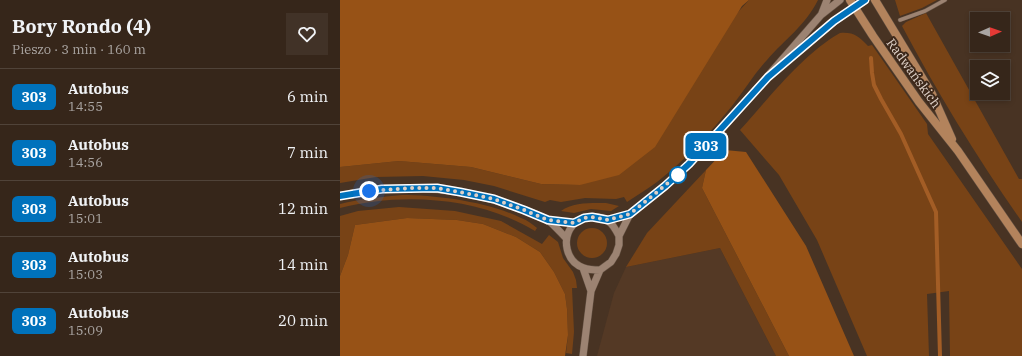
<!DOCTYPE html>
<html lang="pl">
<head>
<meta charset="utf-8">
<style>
  :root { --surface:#36261a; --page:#413227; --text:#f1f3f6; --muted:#aaa5a2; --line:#504339 }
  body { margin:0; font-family:"IBM Plex Serif",serif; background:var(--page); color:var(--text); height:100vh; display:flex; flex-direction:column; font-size:15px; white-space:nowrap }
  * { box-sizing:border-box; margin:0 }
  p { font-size:13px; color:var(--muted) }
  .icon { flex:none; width:22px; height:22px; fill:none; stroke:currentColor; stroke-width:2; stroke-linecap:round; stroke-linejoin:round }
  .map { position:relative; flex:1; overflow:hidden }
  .side { display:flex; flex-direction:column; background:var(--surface); width:340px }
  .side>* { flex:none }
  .badge { padding:0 8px; border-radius:6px; font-size:14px; line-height:26px }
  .needle { width:26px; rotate:88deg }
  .controls { position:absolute; left:630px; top:12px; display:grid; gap:8px }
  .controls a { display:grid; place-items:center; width:40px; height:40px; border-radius:0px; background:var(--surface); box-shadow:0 2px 6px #0003,0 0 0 1px var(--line); font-size:20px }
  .you { position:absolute; width:20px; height:20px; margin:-10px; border:3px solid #fff; border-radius:50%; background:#1a73e8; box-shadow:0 0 0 6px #1a73e833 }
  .map>.badge { position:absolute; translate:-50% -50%; box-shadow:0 0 0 2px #fff }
  .round { display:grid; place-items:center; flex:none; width:42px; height:42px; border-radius:0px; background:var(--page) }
  .head { display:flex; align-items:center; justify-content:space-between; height:68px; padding:0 12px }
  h1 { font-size:19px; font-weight:700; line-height:30px }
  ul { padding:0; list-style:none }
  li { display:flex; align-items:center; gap:12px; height:56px; padding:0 12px; border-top:1px solid var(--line) }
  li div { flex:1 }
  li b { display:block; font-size:15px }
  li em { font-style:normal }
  li .badge { min-width:44px; font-weight:700; text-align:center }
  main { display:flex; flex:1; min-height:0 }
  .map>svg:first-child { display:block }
  .built { fill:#543925 }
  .green { fill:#784316 }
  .forest { fill:#975216 }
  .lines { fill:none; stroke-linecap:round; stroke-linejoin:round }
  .stream { stroke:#a35d25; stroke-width:4 }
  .pedestrian-casing { stroke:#635143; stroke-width:4.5 }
  .tertiary-casing { stroke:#635143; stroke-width:8 }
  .secondary-casing { stroke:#635143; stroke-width:9 }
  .pedestrian { stroke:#9c8372; stroke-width:3.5 }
  .tertiary { stroke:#9c8372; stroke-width:7 }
  .secondary { stroke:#b3835c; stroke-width:8 }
  .line-casing { stroke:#fff; stroke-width:9 }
  .line { stroke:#0072bc; stroke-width:6 }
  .walk { stroke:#ded0c7; stroke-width:4; stroke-dasharray:0 7.2 }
  .stop-dot { fill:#fff; stroke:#0072bc; stroke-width:2 }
  .labels { text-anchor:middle; stroke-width:4; stroke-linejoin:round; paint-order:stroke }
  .street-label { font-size:13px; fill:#ded0c7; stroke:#3d281a }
</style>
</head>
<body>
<main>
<section class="side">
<div class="head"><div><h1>Bory Rondo (4)</h1><p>Pieszo · 3 min · 160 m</p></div><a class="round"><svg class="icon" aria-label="heart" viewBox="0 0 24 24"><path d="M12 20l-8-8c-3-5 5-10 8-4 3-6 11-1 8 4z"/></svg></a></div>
<ul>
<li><span class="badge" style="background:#0072bc;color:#fff">303</span><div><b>Autobus</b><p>14:55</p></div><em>6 min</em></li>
<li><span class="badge" style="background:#0072bc;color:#fff">303</span><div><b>Autobus</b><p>14:56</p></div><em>7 min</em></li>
<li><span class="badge" style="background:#0072bc;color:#fff">303</span><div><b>Autobus</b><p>15:01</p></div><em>12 min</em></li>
<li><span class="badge" style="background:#0072bc;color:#fff">303</span><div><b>Autobus</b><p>15:03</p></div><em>14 min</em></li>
<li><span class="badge" style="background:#0072bc;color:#fff">303</span><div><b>Autobus</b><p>15:09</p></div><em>20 min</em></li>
</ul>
</section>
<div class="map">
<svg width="682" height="356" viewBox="0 0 682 356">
  <rect width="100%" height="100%" fill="#483323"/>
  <path class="built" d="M380 248 436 356H257L274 293 286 267Z"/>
  <path class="green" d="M409 0H478C464 27 446 38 427 60 414 74 404 91 392 106 370 133 345 160 317 182 308 189 297 195 287 202L284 197 276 199 245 198 221 202 210 200 205 202 154 186 124 180 83 176 36 177 0 183V167L59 161 131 167 201 184 240 185Z
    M555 0H597L582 8 560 16Z
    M586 13 679 179H682V222C638 159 598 94 562 26L566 22Z
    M500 33C514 32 518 36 528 46L532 45 587 124 588 134 682 269V356H610L609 291 587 294 589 356H527L477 240 439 175 400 130C428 99 464 53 500 33Z
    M366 170 362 188 449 356H436L380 248 286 267 307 233Z
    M62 195C97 195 149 202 181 218 187 220 192 224 197 228L195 231C139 197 63 192 0 208V204C20 199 41 197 62 195Z
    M266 203 279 206 271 211 251 209 234 213 221 211C233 202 251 203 266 203Z
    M59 207 115 211 161 221 202 244 209 235 218 242 223 258 233 272 236 280 237 288H232L234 332 232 354 226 353 228 335 227 309 225 294 214 272 200 252 176 237 143 224 117 220 67 218 15 225 8 255 0 276V216L18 211Z
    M237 243a15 15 0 1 1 30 0a15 15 0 1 1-30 0Z"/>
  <path class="forest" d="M0 0H409L402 6 315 147 279 175 240 185 201 184 131 167 59 161 0 167Z
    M385 150 406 152 466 246 514 356H449L362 188 366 170Z
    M67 218 117 220 143 224 176 237 200 252 214 272 225 294 227 309 228 335 225 356H0V276L8 255 15 225Z"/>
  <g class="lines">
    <path class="stream" d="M531 58 532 73 534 85 541 99 561 134 596 212 600 356"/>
    <g class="pedestrian-casing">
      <path id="pedestrian" d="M560 20 585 11 605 0"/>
    </g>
    <g class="tertiary-casing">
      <path id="tertiary" d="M482 13 487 0
        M440 66 495 21 525 0
        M0 196C60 183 117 186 175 207 186 211 200 214 209 221 215 226 221 233 226 238
        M268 220 290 214 325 186 349 164 386 124 481 15 500 0
        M208 221 234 223
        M279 236C276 230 273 224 268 221 259 214 240 216 233 225 221 239 226 262 244 268 249 270 254 270 260 270L271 262 276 254 279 245V236L290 214
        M243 268 251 291
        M243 356 251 291 260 270"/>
    </g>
    <g class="secondary-casing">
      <path id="secondary" d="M510 0 533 36 579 102 618 151 682 244
        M535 0 592 94 612 139"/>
    </g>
    <use href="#pedestrian" class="pedestrian"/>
    <use href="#tertiary" class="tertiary"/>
    <use href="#secondary" class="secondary"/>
  </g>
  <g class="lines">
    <g class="line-casing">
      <path id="line" d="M0 196 42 189 97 188 120 192 154 199 184 210 208 220 234 223 244 218 252 217 268 220 290 214 325 186 349 164 428 77 494 21 525 0"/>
    </g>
    <use href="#line" class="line"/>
    <path class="walk" d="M29 191 72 188H97L120 192 154 199 184 210 208 220 234 223 244 218 252 217 268 220 290 214 339 174 338 175"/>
  </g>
  <circle class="stop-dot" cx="338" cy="175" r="8"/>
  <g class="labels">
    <g class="street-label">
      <text transform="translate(574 73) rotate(54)" y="5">Radwańskich</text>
    </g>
  </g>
</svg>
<div class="controls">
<a><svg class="needle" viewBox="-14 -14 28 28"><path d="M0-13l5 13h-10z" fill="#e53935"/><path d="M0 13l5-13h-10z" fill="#aaa5a2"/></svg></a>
<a><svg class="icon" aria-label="layers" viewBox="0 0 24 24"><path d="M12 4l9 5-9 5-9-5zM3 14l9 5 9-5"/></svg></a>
</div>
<div class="you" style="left:29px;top:191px"></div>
<b class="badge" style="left:366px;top:146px;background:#0072bc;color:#fff">303</b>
</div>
</main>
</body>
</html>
